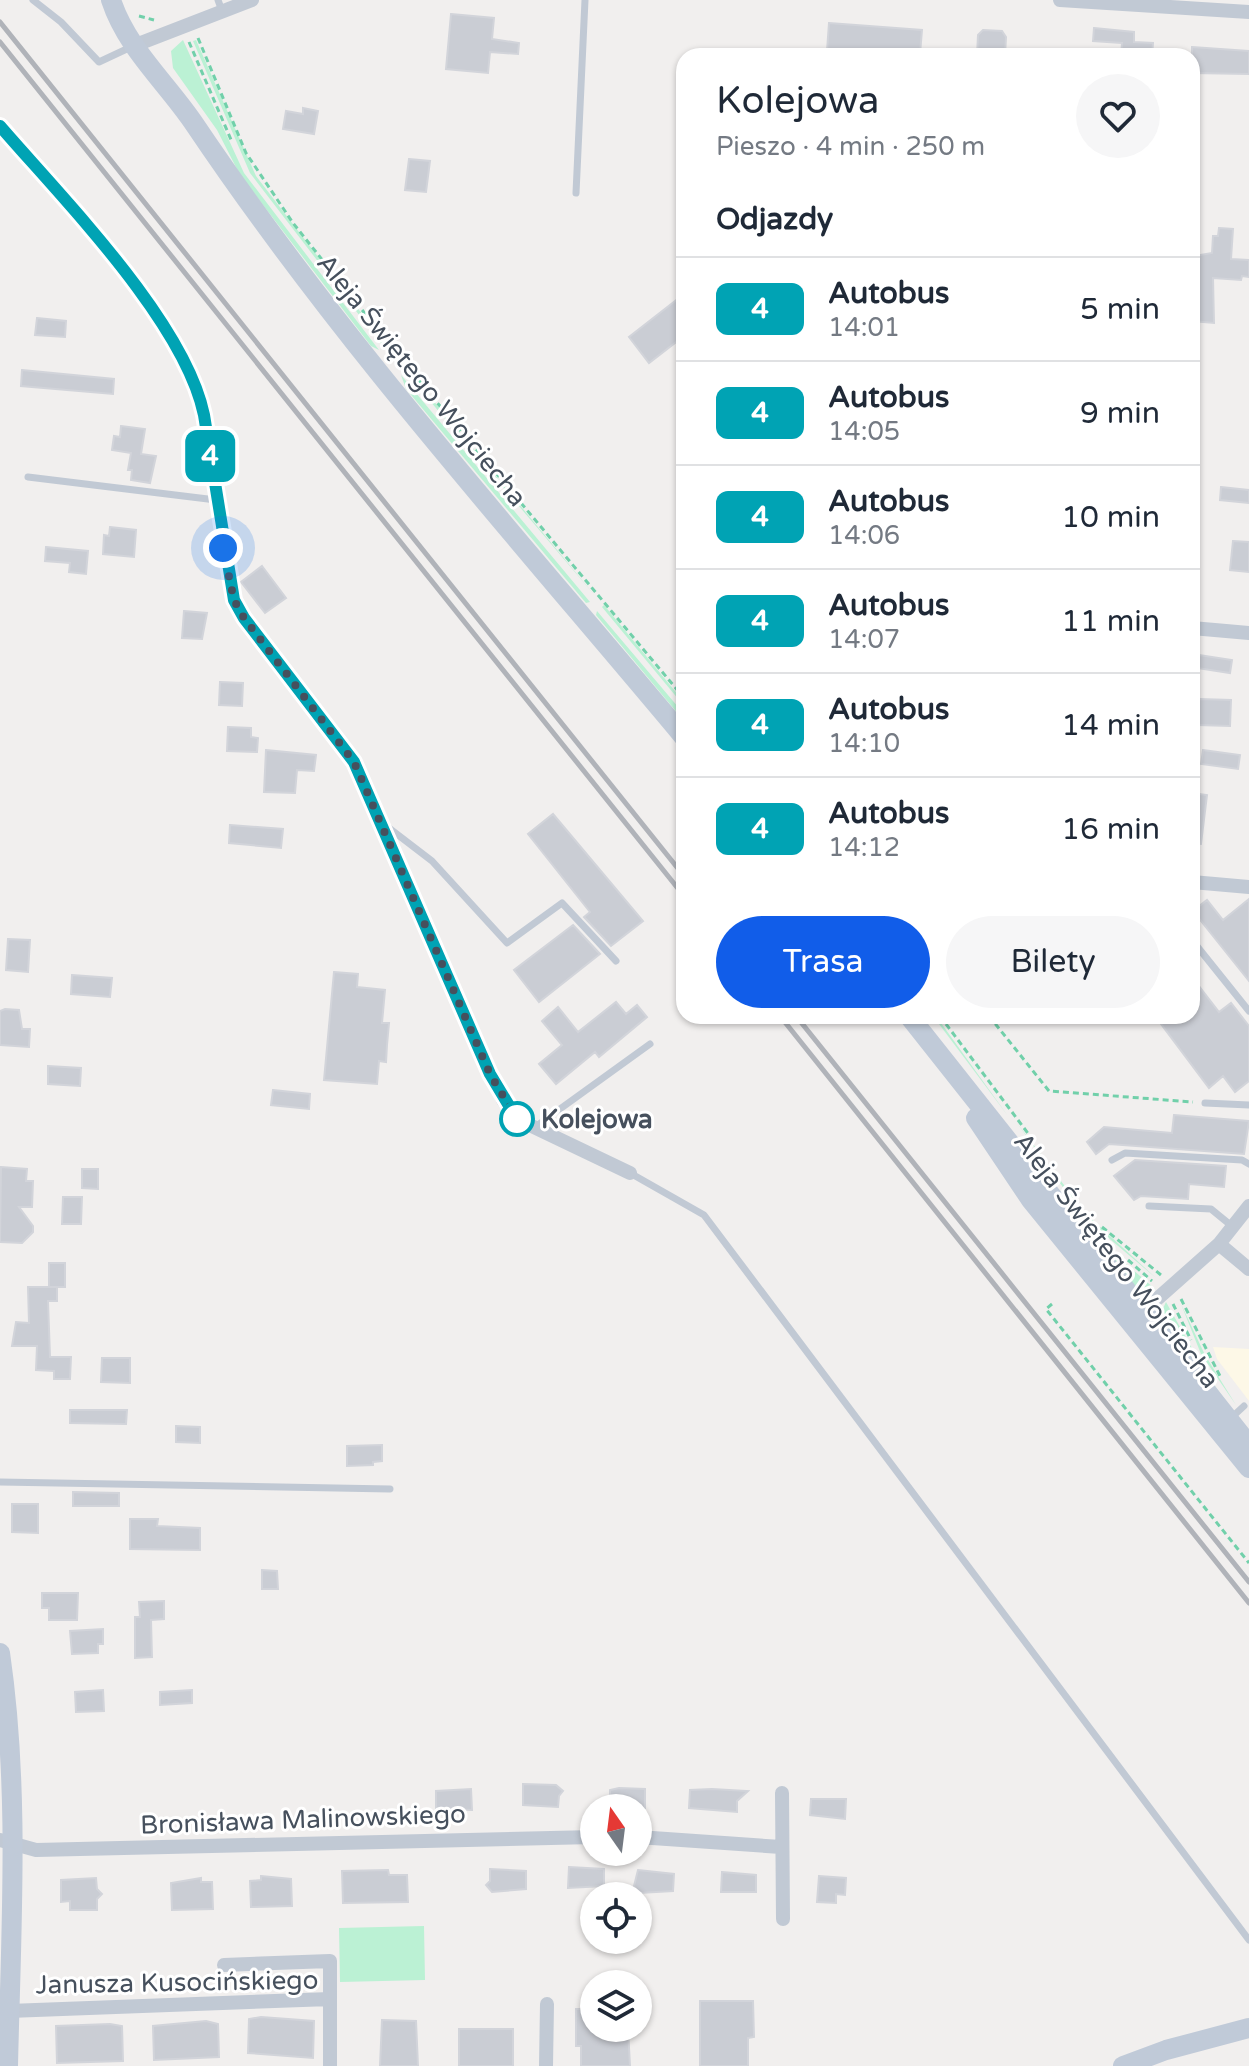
<!DOCTYPE html>
<html lang="pl">
<head>
<meta charset="utf-8">
<style>
  :root { --surface:#fff; --page:#f6f6f7; --text:#1f2937; --muted:#747a83; --line:#e0e1e3; --accent:#115de9 }
  body { margin:0; font-family:"Varela Round",sans-serif; background:var(--page); color:var(--text); height:100vh; display:flex; flex-direction:column; font-size:30px; white-space:nowrap }
  * { box-sizing:border-box; margin:0 }
  p { font-size:26px; color:var(--muted) }
  .icon { flex:none; width:44px; height:44px; fill:none; stroke:currentColor; stroke-width:2; stroke-linecap:round; stroke-linejoin:round }
  .map { position:relative; flex:1; overflow:hidden }
  .side { position:absolute; left:676px; top:48px; width:524px; height:976px; display:flex; flex-direction:column; background:var(--surface); border-radius:24px; box-shadow:0 2px 6px #0004 }
  .side>* { flex:none }
  .badge { padding:0 16px; border-radius:12px; font-size:28px; line-height:52px }
  .needle { width:52px; rotate:346deg }
  .tools { position:absolute; left:580px; top:1794px; display:grid; gap:16px }
  .tools a { display:grid; place-items:center; width:72px; height:72px; border-radius:50%; background:var(--surface); box-shadow:0 2px 6px #0004; font-size:40px }
  .you { position:absolute; width:40px; height:40px; margin:-20px; border:6px solid #fff; border-radius:50%; background:#1a73e8; box-shadow:0 0 0 12px #1a73e833 }
  .map>.badge { position:absolute; translate:-50% -50%; box-shadow:0 0 0 4px #fff }
  h2 { padding:0 40px; font-size:30px; line-height:72px }
  .round { display:grid; place-items:center; flex:none; width:84px; height:84px; border-radius:42px; background:var(--page) }
  .headline { display:flex; align-items:center; justify-content:space-between; height:136px; padding:0 40px }
  h1 { font-size:38px; font-weight:600; line-height:60px }
  .button { display:flex; gap:16px; margin-top:auto; padding:16px 40px }
  .button a { flex:1; height:92px; border-radius:48px; background:var(--accent); color:#fff; font-size:32px; font-weight:600; line-height:92px; text-align:center }
  .button a+a { background:var(--page); color:var(--text) }
  ul { padding:0; list-style:none }
  li { display:flex; align-items:center; gap:24px; height:104px; padding:0 40px; border-top:2px solid var(--line) }
  li div { flex:1 }
  li b { display:block; font-size:30px }
  li em { font-style:normal }
  li .badge { min-width:88px; font-weight:700; text-align:center }
  .map>svg:first-child { display:block }
  .commercial { fill:#fdf8e7 }
  .green { fill:#bbf1d4 }
  .building { fill:#cacdd4; stroke:#d2d4da; stroke-width:2 }
  .lines { fill:none; stroke-linecap:round; stroke-linejoin:round }
  .path { stroke:#71d0aa; stroke-width:3; stroke-dasharray:6 4; stroke-linecap:butt }
  .lane { stroke:#c1c9d4; stroke-width:7 }
  .street { stroke:#c1c9d4; stroke-width:14 }
  .secondary { stroke:#c0cad8; stroke-width:20 }
  .rail { stroke:#b0b3b9; stroke-width:5 }
  .line-casing { stroke:#fff; stroke-width:18 }
  .line { stroke:#00a3b4; stroke-width:12 }
  .walk { stroke:#46505d; stroke-width:8; stroke-dasharray:0 14.4 }
  .stop-dot { fill:#fff; stroke:#00a3b4; stroke-width:4 }
  .labels { text-anchor:middle; stroke-width:6; stroke-linejoin:round; paint-order:stroke }
  .street-label { font-size:26px; fill:#46505d; stroke:#fff }
  .stop-label { font-size:26px; font-weight:bold; fill:#46505d; stroke:#fff; text-anchor:start }
</style>
</head>
<body>
<div class="map">
<svg width="1249" height="2066" viewBox="0 0 1249 2066">
  <rect width="100%" height="100%" fill="#f1efee"/>
  <path class="commercial" d="M1213 1347 1249 1349V1401L1217 1359Z"/>
  <path class="green" d="M183 40 244 173 379 350 371 346 240 175 217 130 173 68 171 51Z
    M196 40 256 176 389 349 386 350 250 173 193 41Z
    M403 364 596 597 402 368Z
    M401 375 590 602 586 603 406 389Z
    M604 605 684 702V706L602 607Z
    M597 611 684 714V721L596 615Z
    M933 1016H936L1008 1116Z
    M1017 1123 1086 1214 1156 1278 1085 1218Z
    M1094 1236 1155 1289 1143 1296Z
    M1166 1302 1207 1375 1231 1408 1158 1319Z
    M1181 1304 1205 1355 1236 1405 1201 1354Z
    M424 1926 425 1980 340 1982 339 1928Z"/>
  <path class="building" d="M451 14 494 18 492 39 519 43 518 54 490 52 488 73 446 69Z
    M829 23 922 30 920 54 827 51Z
    M1094 28 1134 32V42L1153 43 1152 56H1121L1122 43 1093 41Z
    M983 30 1002 31 1006 37 1005 56H977L978 35Z
    M1192 47 1249 51V74L1192 73Z
    M303 108 318 111 314 134 283 129 286 111 303 114Z
    M409 159 430 161 426 192 405 190Z
    M1219 228 1233 229 1231 259 1249 260V277L1242 276 1241 280 1213 278 1214 323 1192 321 1194 256 1212 253 1213 236H1218Z
    M684 294V336L649 363 629 337Z
    M37 318 66 321 65 337 35 335Z
    M22 370 114 379 113 394 21 386Z
    M121 426 145 429 141 454 156 456 150 483 131 480 132 470H128L131 453 112 450 114 436 120 437Z
    M1221 487 1249 490V503L1220 500Z
    M110 527 136 530 134 557 103 554 104 535 109 536Z
    M1233 541 1249 542V572L1230 570Z
    M46 547 88 551 86 574 69 572 70 563 45 561Z
    M262 566 286 598 265 613 241 582Z
    M184 611 207 613 202 639 182 638Z
    M1199 655 1232 660 1230 673 1197 668Z
    M220 682 243 683 242 706 219 705Z
    M1199 699 1231 700 1230 726 1198 725Z
    M228 727 251 728V737L258 738 257 752 227 751Z
    M266 750 316 755 314 771 297 770 295 793 264 792Z
    M1203 750 1240 755 1238 769 1201 764Z
    M1192 793 1207 795 1201 844 1192 843Z
    M553 814 643 921 611 946 584 917 590 912 528 834Z
    M230 825 283 829 281 848 229 843Z
    M1249 899V981L1193 911 1207 900 1223 920Z
    M573 925 600 954 539 1002 514 970Z
    M8 939 30 940 28 972 6 970Z
    M334 972 358 974 357 987 385 990 382 1023H389L387 1045 386 1062 379 1061 377 1084 324 1080Z
    M72 975 112 978 110 997 71 994Z
    M1192 977 1219 1012 1231 1003 1249 1026V1081L1235 1092 1223 1076 1209 1088 1155 1016H1192Z
    M616 1002 626 1014 637 1005 647 1017 599 1057 595 1052 556 1084 539 1064 562 1045 542 1021 558 1007 578 1032Z
    M5 1009 19 1010 22 1029H30L29 1047 0 1045V1011Z
    M48 1066 81 1068 80 1086 48 1084Z
    M273 1090 310 1094 309 1109 271 1105Z
    M1174 1115 1249 1121 1244 1154 1109 1144 1096 1154 1087 1142 1104 1127 1172 1133Z
    M1135 1160 1226 1166 1224 1187 1189 1184 1188 1199 1141 1196 1134 1200 1114 1176Z
    M1 1167 27 1169 26 1181H33L32 1207H19L33 1226V1232L22 1243 0 1242Z
    M82 1169H98V1189L82 1188Z
    M63 1197H82L81 1224H62Z
    M49 1263H65V1287H49Z
    M28 1287H57V1301H48L50 1357H71L70 1379H54V1371L36 1370 37 1346H12L16 1322 29 1323Z
    M102 1358H130V1383L101 1382Z
    M70 1410H127L126 1424 70 1423Z
    M176 1426 200 1427V1443L176 1442Z
    M382 1445V1461L373 1462V1465L347 1466V1446Z
    M73 1492 119 1493V1506H73Z
    M12 1504H38V1533L12 1532Z
    M130 1519H158L157 1526 200 1528V1550L130 1549Z
    M262 1570 277 1571 278 1589H262Z
    M42 1593H78L77 1620H49V1608H42Z
    M164 1601V1619L151 1620 152 1657 135 1658V1617H140L139 1602Z
    M103 1629V1644H98V1653L72 1654 70 1631Z
    M103 1690 104 1711 76 1712 75 1692Z
    M192 1690V1703L160 1705V1692Z
    M523 1784 556 1785 563 1791 559 1796 558 1807 523 1805Z
    M619 1788 645 1789V1808H610V1790Z
    M471 1789 472 1810 436 1809V1791Z
    M712 1789 748 1791 737 1801V1812L689 1808 690 1790Z
    M811 1799H846L845 1819 810 1815Z
    M569 1867 604 1869V1886L568 1888Z
    M490 1869 526 1871V1889L492 1892 486 1885 490 1881Z
    M388 1870 389 1875H407L408 1902 343 1903 342 1871Z
    M638 1870 674 1874 673 1891 639 1893 634 1886Z
    M722 1872 756 1875V1892H721Z
    M261 1876 291 1879 292 1906 251 1907 250 1881 261 1880Z
    M819 1876 846 1878 845 1895 836 1894V1903L817 1902Z
    M96 1878 97 1889 102 1894 97 1899V1910H70V1901L61 1902V1880Z
    M201 1878V1882H212L213 1909 172 1910 171 1883Z
    M700 2001H753L754 2037 748 2038V2066H700Z
    M576 2009H594V2028H628L630 2066H581V2046H576Z
    M261 2017 314 2021 313 2058 248 2053 249 2019Z
    M382 2020 416 2021 418 2066H380Z
    M206 2021 218 2024 219 2057 154 2060 153 2026Z
    M110 2024 122 2026 123 2061 57 2063 56 2026Z
    M459 2029H513V2066H459Z"/>
  <g class="lines">
    <path class="path" d="M139 16 154 20
      M198 38 246 153 293 223 409 369 684 698
      M189 42 232 142
      M940 1016 1030 1136
      M989 1016 1049 1091 1193 1102
      M1102 1227 1161 1275
      M1128 1260 1152 1281
      M1181 1299 1221 1378
      M1052 1304 1046 1309 1249 1563
      M1173 1304 1191 1340"/>
    <path class="lane" d="M33 0 61 22 99 62 131 47
      M218 0 222 11
      M576 193 585 0
      M28 477 216 500
      M385 825 432 861 507 943 562 903 616 961
      M1192 940 1249 1011
      M1205 1103 1249 1105
      M535 1127 650 1044
      M1112 1160 1125 1153 1242 1160 1249 1164
      M630 1173 704 1215 1249 1940
      M1149 1206 1211 1209 1233 1227
      M1231 1418 1244 1406
      M0 1482 390 1489"/>
    <path class="street" d="M1060 0 1249 12
      M133 46 252 0
      M0 126C63 199 185 322 204 415L234 600 244 618 354 762 503 1100 517 1119 630 1173
      M1192 628 1249 633
      M1192 882 1249 887
      M1219 1244 1249 1269
      M1139 1315 1219 1244 1249 1206
      M782 1793 783 1919
      M638 1837 781 1847
      M0 1840 36 1850 594 1837
      M224 1965 330 1961V1999
      M9 2011 330 1999V2066
      M546 2066 547 2004"/>
    <path class="secondary" d="M111 0C127 49 167 83 195 125 341 342 517 537 684 737
      M909 1016 1249 1445
      M976 1118 1031 1200 1249 1468
      M0 1653C20 1790 11 1927 8 2066
      M1123 2066 1166 2050 1249 2028"/>
    <path class="rail" d="M0 22 684 876
      M0 42 684 896
      M780 1016 1249 1603
      M796 1016 1249 1582"/>
  </g>
  <g class="lines">
    <g class="line-casing">
      <path id="line" d="M0 126C63 199 185 322 204 415L234 600 244 618 354 762 490 1074 517 1119"/>
    </g>
    <use href="#line" class="line"/>
    <path class="walk" d="M223 548 234 600 244 618 354 762 490 1074 517 1119"/>
  </g>
  <circle class="stop-dot" cx="517" cy="1119" r="16"/>
  <g class="labels">
    <g class="street-label">
      <text transform="translate(422 380) rotate(51)" y="9">Aleja Świętego Wojciecha</text>
      <text transform="translate(1117 1260) rotate(52)" y="9">Aleja Świętego Wojciecha</text>
      <text transform="translate(303 1819) rotate(-2)" y="9">Bronisława Malinowskiego</text>
      <text transform="translate(177 1982) rotate(-1)" y="9">Janusza Kusocińskiego</text>
    </g>
    <g class="stop-label">
      <text x="541" y="1128">Kolejowa</text>
    </g>
  </g>
</svg>
<div class="tools">
<a><svg class="needle" viewBox="-14 -14 28 28"><path d="M0-13l5 13h-10z" fill="#e53935"/><path d="M0 13l5-13h-10z" fill="#747a83"/></svg></a>
<a><svg class="icon" aria-label="locate" viewBox="0 0 24 24"><circle cx="12" cy="12" r="6"/><path d="M12 2v4M12 18v4M2 12h4M18 12h4"/></svg></a>
<a><svg class="icon" aria-label="layers" viewBox="0 0 24 24"><path d="M12 4l9 5-9 5-9-5zM3 14l9 5 9-5"/></svg></a>
</div>
<div class="you" style="left:223px;top:548px"></div>
<b class="badge" style="left:210px;top:456px;background:#00a3b4;color:#fff">4</b>
<section class="side">
<div class="headline"><div><h1>Kolejowa</h1><p>Pieszo · 4 min · 250 m</p></div><a class="round"><svg class="icon" aria-label="heart" viewBox="0 0 24 24"><path d="M12 20l-8-8c-3-5 5-10 8-4 3-6 11-1 8 4z"/></svg></a></div>
<h2>Odjazdy</h2>
<ul>
<li><span class="badge" style="background:#00a3b4;color:#fff">4</span><div><b>Autobus</b><p>14:01</p></div><em>5 min</em></li>
<li><span class="badge" style="background:#00a3b4;color:#fff">4</span><div><b>Autobus</b><p>14:05</p></div><em>9 min</em></li>
<li><span class="badge" style="background:#00a3b4;color:#fff">4</span><div><b>Autobus</b><p>14:06</p></div><em>10 min</em></li>
<li><span class="badge" style="background:#00a3b4;color:#fff">4</span><div><b>Autobus</b><p>14:07</p></div><em>11 min</em></li>
<li><span class="badge" style="background:#00a3b4;color:#fff">4</span><div><b>Autobus</b><p>14:10</p></div><em>14 min</em></li>
<li><span class="badge" style="background:#00a3b4;color:#fff">4</span><div><b>Autobus</b><p>14:12</p></div><em>16 min</em></li>
</ul>
<div class="button"><a>Trasa</a><a>Bilety</a></div>
</section>
</div>
</body>
</html>
